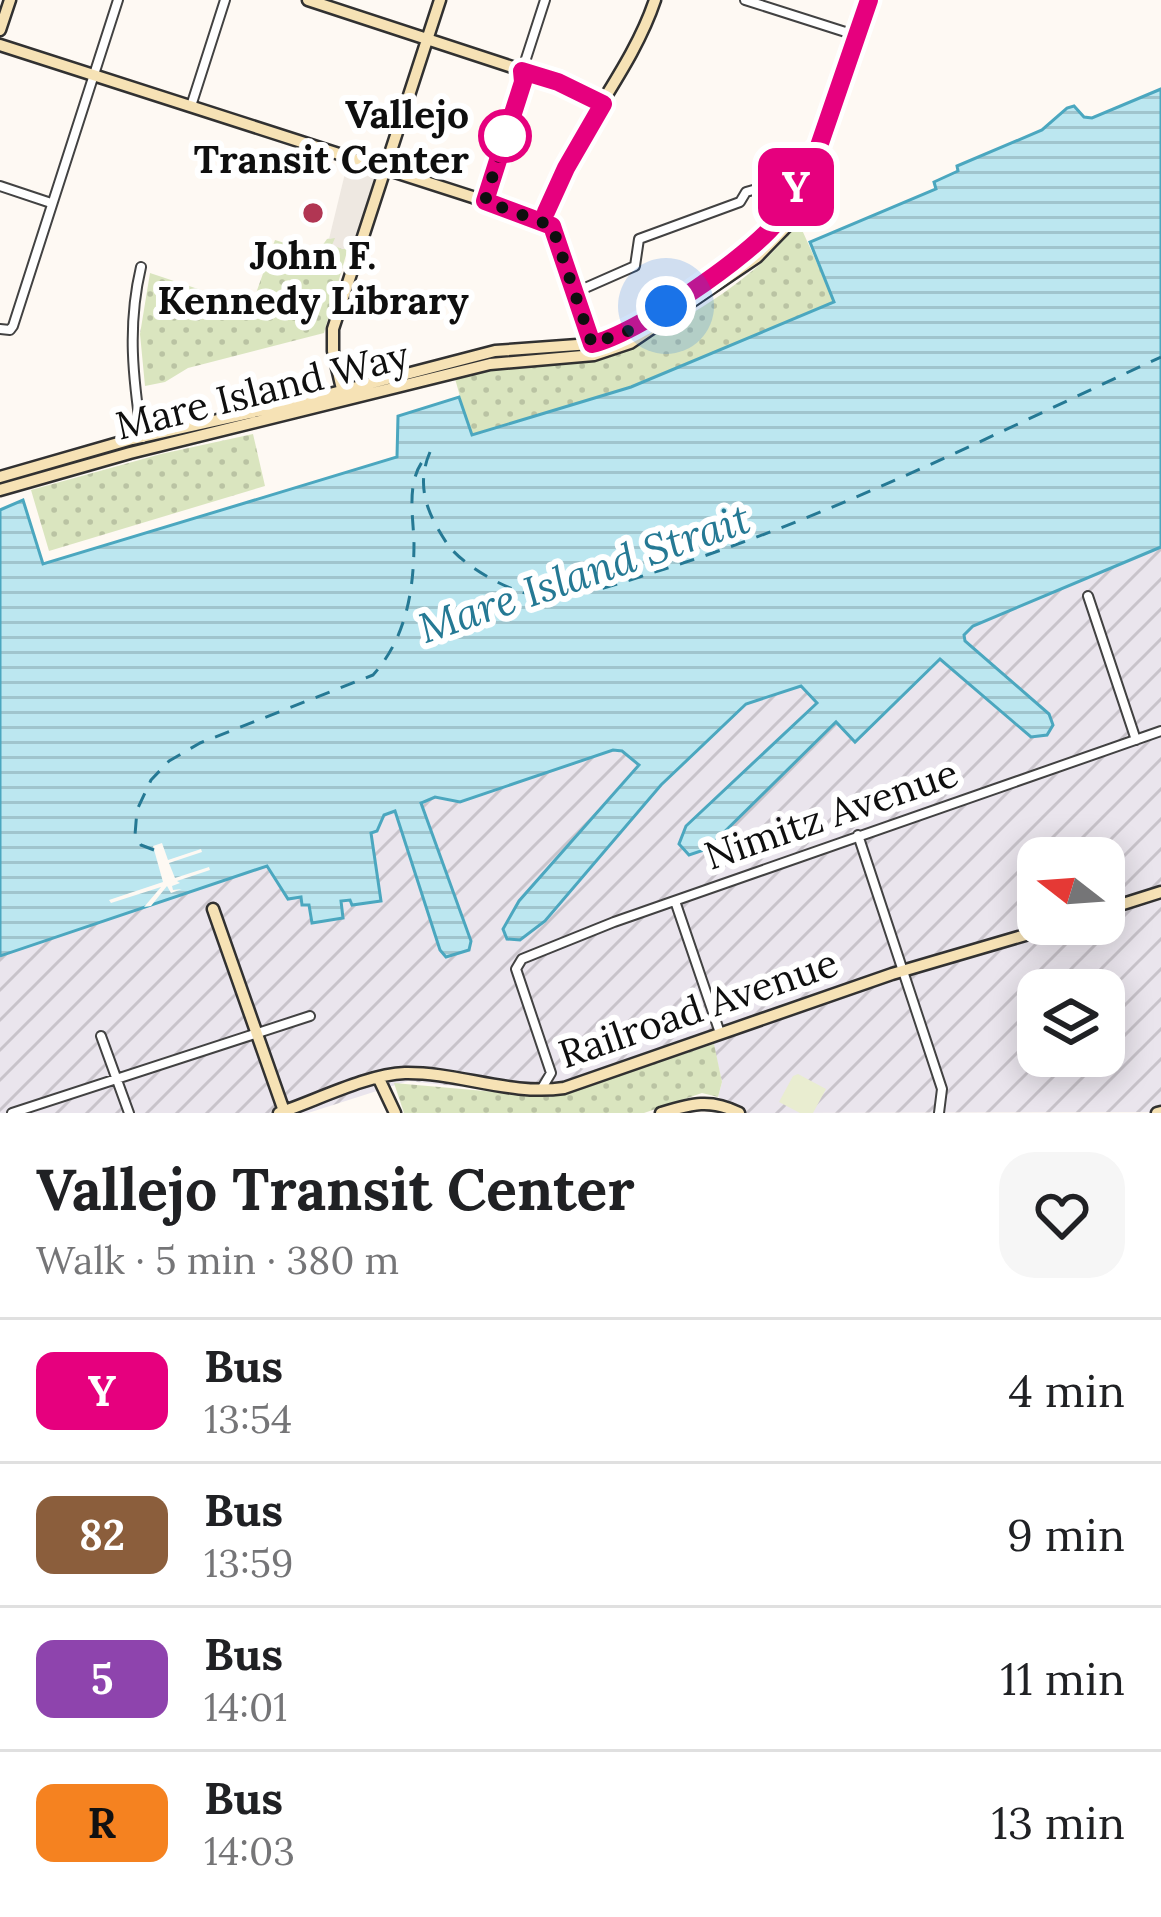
<!DOCTYPE html>
<html lang="en">
<head>
<meta charset="utf-8">
<style>
  :root { --surface:#fff; --page:#f6f6f6; --text:#202124; --muted:#757577; --line:#e0e0e0 }
  body { margin:0; font-family:Lora,serif; background:var(--page); color:var(--text); height:100vh; display:flex; flex-direction:column; font-size:45px; white-space:nowrap }
  * { box-sizing:border-box; margin:0 }
  p { font-size:39px; color:var(--muted) }
  .icon { flex:none; width:66px; height:66px; fill:none; stroke:currentColor; stroke-width:2; stroke-linecap:round; stroke-linejoin:round }
  .map { position:relative; height:1113px; overflow:hidden }
  .panel { display:flex; flex-direction:column; background:var(--surface); flex:1 }
  .panel>* { flex:none }
  .badge { padding:0 24px; border-radius:18px; font-size:42px; line-height:78px }
  .needle { width:78px; rotate:287deg }
  .tools { position:absolute; left:1017px; top:837px; display:grid; gap:24px }
  .tools a { display:grid; place-items:center; width:108px; height:108px; border-radius:24px; background:var(--surface); box-shadow:0 6px 30px #0003; font-size:60px }
  .you { position:absolute; width:60px; height:60px; margin:-30px; border:9px solid #fff; border-radius:50%; background:#1a73e8; box-shadow:0 0 0 18px #1a73e833 }
  .map>.badge { position:absolute; translate:-50% -50%; box-shadow:0 0 0 6px #fff }
  .round { display:grid; place-items:center; flex:none; width:126px; height:126px; border-radius:36px; background:var(--page) }
  .head { display:flex; align-items:center; justify-content:space-between; height:204px; padding:0 36px }
  h1 { font-size:57px; font-weight:700; line-height:90px }
  ul { padding:0; list-style:none }
  li { display:flex; align-items:center; gap:36px; height:144px; padding:0 36px; border-top:3px solid var(--line) }
  li div { flex:1 }
  li b { display:block; font-size:45px }
  li em { font-style:normal }
  li .badge { min-width:132px; font-weight:700; text-align:center }
  .map>svg:first-child { display:block }
  .industrial { fill:url(#industrial-furrows); fill-rule:evenodd }
  .park { fill:url(#park-dots) }
  .pitch { fill:#e9edd0 }
  .plaza { fill:#eee8e1 }
  .water { fill:url(#water-rules); stroke:#4ba7bf; stroke-width:3 }
  .pier { fill:#fef9f3 }
  .lines { fill:none; stroke-linecap:round; stroke-linejoin:round }
  .ferry { stroke:#257994; stroke-width:3; stroke-dasharray:15 12; stroke-linecap:butt }
  .street-casing { stroke:#424242; stroke-width:12 }
  .secondary-casing { stroke:#313131; stroke-width:15 }
  .street { stroke:#fff; stroke-width:8 }
  .secondary { stroke:#f6e2b5; stroke-width:10 }
  .line-casing { stroke:#fff; stroke-width:27 }
  .line { stroke:#e6007e; stroke-width:18 }
  .walk { stroke:#0f0f0f; stroke-width:12; stroke-dasharray:0 21.6 }
  .stop-dot { fill:#fff; stroke:#e6007e; stroke-width:6 }
  .poi-dot { fill:#b13653; stroke:#fff; stroke-width:4.5 }
  .labels { text-anchor:middle; stroke-width:12; stroke-linejoin:round; paint-order:stroke }
  .stop-label { font-size:39px; font-weight:bold; fill:#0f0f0f; stroke:#fff; text-anchor:end }
  .poi-label { font-size:39px; font-weight:bold; fill:#0f0f0f; stroke:#fff }
  .street-label { font-size:39px; fill:#0f0f0f; stroke:#fff }
  .water-label { font-size:42px; font-style:italic; fill:#257994; stroke:#fff }
</style>
</head>
<body>
<div class="map">
<svg width="1161" height="1113" viewBox="0 0 1161 1113">
  <defs>
    <pattern id="industrial-furrows" width="10" height="10" patternUnits="userSpaceOnUse" patternTransform="scale(3)"><rect width="10" height="10" fill="#eae5ed"/><path d="M-1 1l2-2M0 10L10 0M9 11l2-2" fill="none" stroke="#c8c3ca"/></pattern>
    <pattern id="park-dots" width="8" height="8" patternUnits="userSpaceOnUse" patternTransform="scale(3)"><rect width="8" height="8" fill="#dae5bf"/><path d="M2 2h.1M6 6h.1" fill="none" stroke="#bac3a3" stroke-width="1.8" stroke-linecap="round"/></pattern>
    <pattern id="water-rules" width="6" height="5" patternUnits="userSpaceOnUse" patternTransform="scale(3)"><rect width="6" height="5" fill="#bce7f0"/><path d="M0 2.5h6" fill="none" stroke="#a0c5cd"/></pattern>
  </defs>
  <rect width="100%" height="100%" fill="#fef9f3"/>
  <path class="industrial" d="M1161 547V1112L730 1113 733 1105 718 1097 722 1082 713 1043 552 1097 408 1081 308 1113H0V956L267 866 300 896 380 895 371 832 377 831 384 815 435 797 460 802 613 750 627 755 663 785 747 704 801 686 817 703 813 707 836 722 855 741 940 658 950 663 963 636 973 626ZM1038 858H1104V924H1038ZM1038 990H1104V1056H1038Z"/>
  <path class="park" d="M798 221 834 301 631 387 471 436 454 375 518 364 601 360 619 354C682 320 758 281 798 221Z
    M336 237 342 249 348 248 324 333 188 368 165 382 145 386 140 334 150 273 243 304 255 296 275 240 317 253 327 239Z
    M253 434 265 486 49 551 31 490 161 454Z
    M714 1044 722 1082 718 1097 702 1093 644 1113H404L394 1083 552 1097Z"/>
  <path class="pitch" d="M798 1074 826 1089 813 1113H800L779 1102 793 1076Z"/>
  <path class="plaza" d="M348 161 374 170 377 175 352 247 342 249 332 245 335 238 329 239Z"/>
  <path class="water" d="M1161 89V547L973 626 964 635 965 641 1049 714 1053 725 1047 735 1031 737 940 659 855 742 836 722 707 849 689 855 679 844 686 826 817 703 801 686 746 704 661 785 545 921 520 940 507 939 503 929 519 901 639 765 622 751 613 750 460 802 435 797 421 803 471 941 469 950 446 957 440 950 395 811 384 815 377 831 371 833 381 901 352 905 350 900 341 901 343 918 312 923 309 905H302L301 897 288 899 267 866 0 956V510L23 500 43 564 397 457 398 416 459 397 472 435 631 387 834 302 810 242 936 189 934 182 958 171 957 166 1042 130 1067 108 1074 106 1084 117 1092 118Z"/>
  <path class="pier" d="M162 843 168 860 201 849 202 852 169 863 175 878 209 867 210 870 177 881 180 883 172 886 173 890 182 889 171 893 167 886 151 906 144 907 161 887 111 903 109 900 163 882 153 846Z"/>
  <g class="lines">
    <path class="ferry" d="M430 452C415 487 428 515 448 545 464 566 507 591 534 595 575 601 620 583 658 571 832 517 996 433 1161 357
      M154 850 141 845 135 835 137 810 151 780 169 761 200 743 373 675C406 638 414 591 414 542 413 514 406 481 425 458"/>
    <g class="street-casing">
      <path id="street" d="M745 0 858 36
        M522 71 545 0
        M191 106 225 0
        M0 186 51 203
        M141 267C127 326 133 378 142 438
        M576 292 635 266 639 239 740 202 746 192 771 185 766 168
        M0 329 10 330 13 326 118 0
        M1088 596 1136 740
        M858 835 942 1089 939 1113
        M675 901 720 1033
        M101 1036 129 1113
        M542 1088 551 1073 516 969 522 959 614 922 1161 731
        M12 1113 310 1016"/>
    </g>
    <g class="secondary-casing">
      <path id="secondary" d="M308 0 558 82 603 104
        M0 30 10 0
        M0 45 544 220 557 235 592 346
        M544 220C565 141 629 78 655 0
        M343 393 333 351V329L440 0
        M0 477 132 439 299 402 495 351 591 344 628 331C676 299 738 269 775 223 794 201 797 171 817 149
        M0 490 130 453 490 364 594 355 630 343 757 257 787 226 816 166 869 0
        M213 909 284 1111
        M1104 910 1161 892
        M379 1079 395 1113
        M279 1113C315 1101 368 1074 405 1073 457 1072 511 1096 564 1088L892 974 1063 924
        M661 1113C691 1104 710 1098 739 1113
        M1157 1113 1161 1112"/>
    </g>
    <use href="#street" class="street"/>
    <use href="#secondary" class="secondary"/>
  </g>
  <g class="lines">
    <g class="line-casing">
      <path id="line" d="M546 212 566 168 603 104 558 82 522 71 523 82 485 201 552 226 592 344C635 335 751 256 778 220 796 196 800 168 819 146L869 0"/>
    </g>
    <use href="#line" class="line"/>
    <path class="walk" d="M505 136 485 201 552 226 592 344 628 331 666 306"/>
  </g>
  <circle class="stop-dot" cx="505" cy="136" r="24"/>
  <circle class="poi-dot" cx="313" cy="213" r="12"/>
  <g class="labels">
    <g class="stop-label">
      <text x="469" y="128">Vallejo<tspan x="469" dy="45">Transit Center</tspan></text>
    </g>
    <g class="poi-label">
      <text x="313" y="269">John F.<tspan x="313" dy="45">Kennedy Library</tspan></text>
    </g>
    <g class="street-label">
      <text transform="translate(262 390) rotate(-14)" y="14">Mare Island Way</text>
      <text transform="translate(831 814) rotate(-19)" y="14">Nimitz Avenue</text>
      <text transform="translate(698 1008) rotate(-19)" y="14">Railroad Avenue</text>
    </g>
    <g class="water-label">
      <text transform="translate(584 573) rotate(-19)" y="15">Mare Island Strait</text>
    </g>
  </g>
</svg>
<div class="tools">
<a><svg class="needle" viewBox="-14 -14 28 28"><path d="M0-13l5 13h-10z" fill="#e53935"/><path d="M0 13l5-13h-10z" fill="#757577"/></svg></a>
<a><svg class="icon" aria-label="layers" viewBox="0 0 24 24"><path d="M12 4l9 5-9 5-9-5zM3 14l9 5 9-5"/></svg></a>
</div>
<div class="you" style="left:666px;top:306px"></div>
<b class="badge" style="left:796px;top:187px;background:#e6007e;color:#fff">Y</b>
</div>
<section class="panel">
<div class="head"><div><h1>Vallejo Transit Center</h1><p>Walk · 5 min · 380 m</p></div><a class="round"><svg class="icon" aria-label="heart" viewBox="0 0 24 24"><path d="M12 20l-8-8c-3-5 5-10 8-4 3-6 11-1 8 4z"/></svg></a></div>
<ul>
<li><span class="badge" style="background:#e6007e;color:#fff">Y</span><div><b>Bus</b><p>13:54</p></div><em>4 min</em></li>
<li><span class="badge" style="background:#8b5e3c;color:#fff">82</span><div><b>Bus</b><p>13:59</p></div><em>9 min</em></li>
<li><span class="badge" style="background:#8e44ad;color:#fff">5</span><div><b>Bus</b><p>14:01</p></div><em>11 min</em></li>
<li><span class="badge" style="background:#f58220;color:#111">R</span><div><b>Bus</b><p>14:03</p></div><em>13 min</em></li>
</ul>
</section>
</body>
</html>
